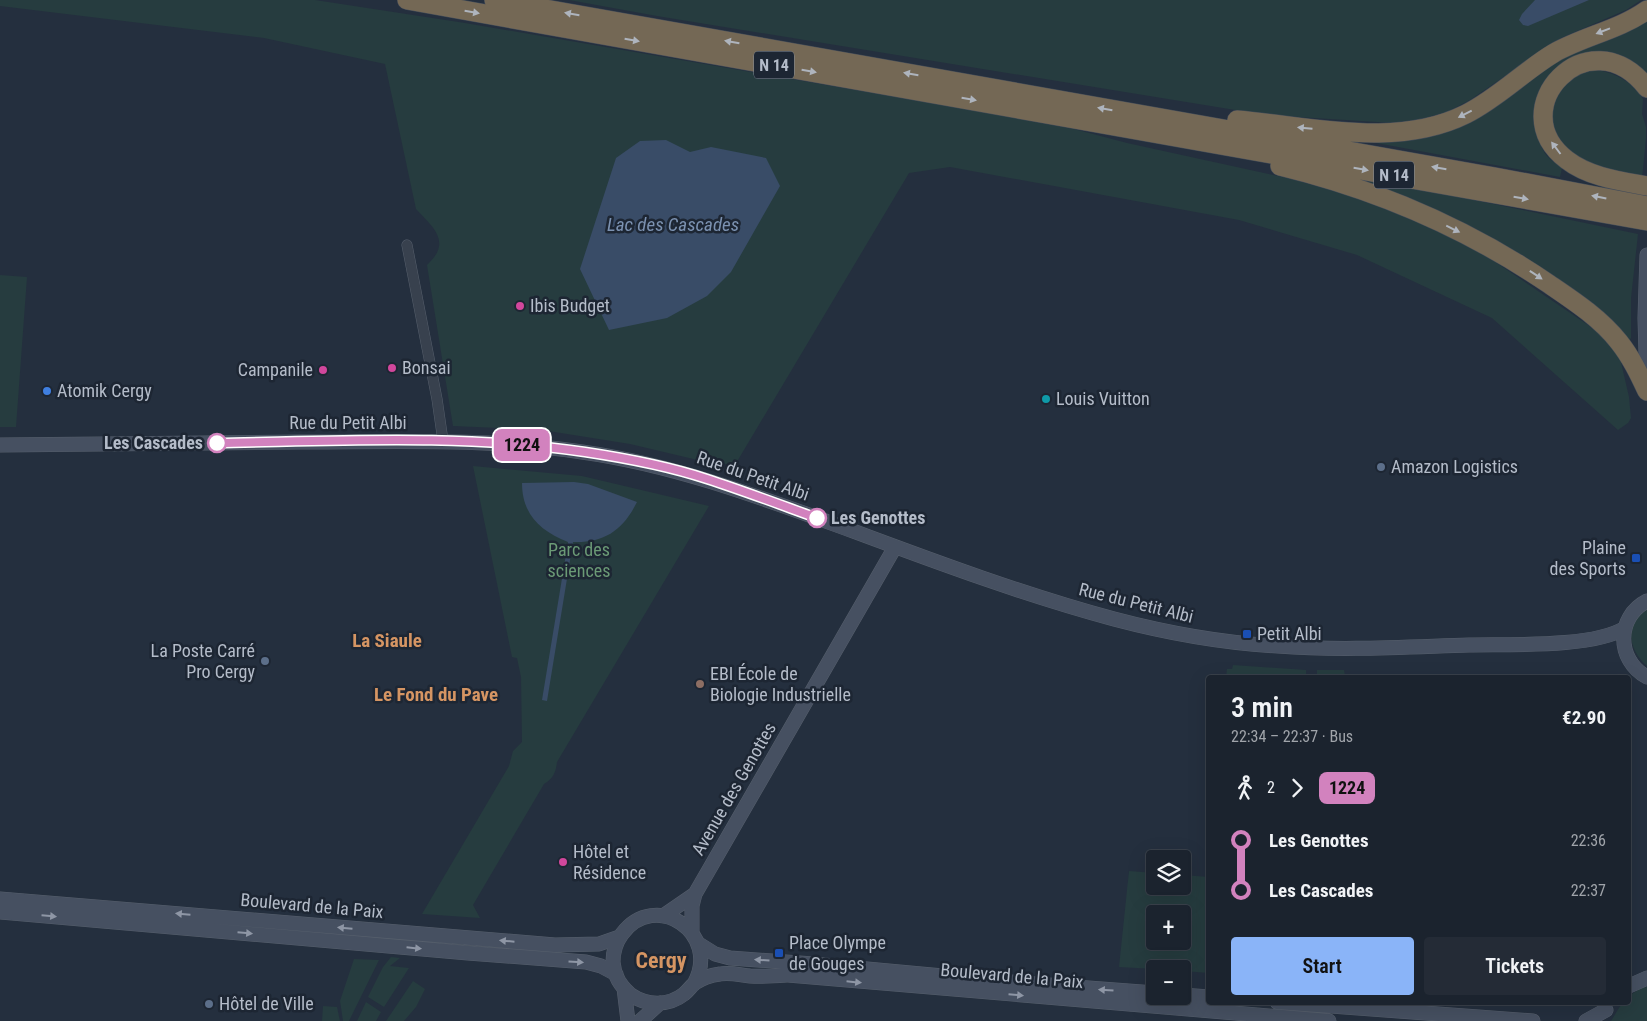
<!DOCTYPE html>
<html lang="en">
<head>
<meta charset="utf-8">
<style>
  :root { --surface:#1b232e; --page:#242b36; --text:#f1f3f6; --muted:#a0a4aa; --line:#39404a; --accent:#8ab4f8 }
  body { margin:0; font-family:"Roboto Condensed",sans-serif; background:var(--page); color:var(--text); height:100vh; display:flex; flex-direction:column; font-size:19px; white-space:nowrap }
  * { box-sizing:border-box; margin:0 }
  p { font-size:16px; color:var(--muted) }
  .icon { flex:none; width:28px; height:28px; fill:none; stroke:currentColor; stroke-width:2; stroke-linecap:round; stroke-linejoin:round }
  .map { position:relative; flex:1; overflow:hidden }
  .drawer { position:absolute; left:1206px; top:675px; width:425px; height:330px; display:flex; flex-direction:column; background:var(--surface); border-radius:5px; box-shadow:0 5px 20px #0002,0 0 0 1px var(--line) }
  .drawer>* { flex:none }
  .badge { padding:0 10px; border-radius:8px; font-size:18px; line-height:32px }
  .tools { position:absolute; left:1146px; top:850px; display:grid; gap:10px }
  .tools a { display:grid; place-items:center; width:45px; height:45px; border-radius:5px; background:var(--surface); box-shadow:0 5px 20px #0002,0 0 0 1px var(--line); font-size:25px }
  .map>.badge { position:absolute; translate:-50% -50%; box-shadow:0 0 0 2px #fff }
  .legs { display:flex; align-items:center; gap:8px; height:55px; padding:0 25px; font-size:16px }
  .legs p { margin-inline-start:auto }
  .summary { display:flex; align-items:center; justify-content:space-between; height:85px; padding:0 25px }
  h1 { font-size:28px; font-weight:600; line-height:38px }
  .action { display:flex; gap:10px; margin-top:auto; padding:10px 25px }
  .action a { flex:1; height:58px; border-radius:5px; background:var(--accent); color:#111; font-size:20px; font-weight:600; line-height:58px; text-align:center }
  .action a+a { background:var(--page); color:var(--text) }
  ul { padding:0 25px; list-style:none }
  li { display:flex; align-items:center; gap:18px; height:50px; font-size:19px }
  li i { display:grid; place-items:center; width:8px; height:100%; margin:0 6px; background:currentColor }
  li i::after { content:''; width:12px; height:12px; margin:-6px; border:4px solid; border-radius:50%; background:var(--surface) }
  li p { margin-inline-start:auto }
  li:first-child i { background:linear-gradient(#0000 50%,currentColor 0) }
  li:last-child i { background:linear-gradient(currentColor 50%,#0000 0) }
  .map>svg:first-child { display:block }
  .green { fill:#263c3f; fill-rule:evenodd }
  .water { fill:#394c67 }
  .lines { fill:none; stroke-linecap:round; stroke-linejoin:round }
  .street-casing { stroke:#565f6c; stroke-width:11 }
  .secondary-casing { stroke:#565f6c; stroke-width:15 }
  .highway-casing { stroke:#434c59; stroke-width:20 }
  .street { stroke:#38414e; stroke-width:10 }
  .secondary { stroke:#465061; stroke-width:14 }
  .highway { stroke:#746855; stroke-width:19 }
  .oneway { fill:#aeb4bd }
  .oneway2 { fill:#8e96a5 }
  .line-1-casing { stroke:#fff; stroke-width:11 }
  .line-1 { stroke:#d282be; stroke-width:8 }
  .hotel-dot { fill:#d1479c; stroke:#1d2633; stroke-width:2 }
  .shop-dot { fill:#3f7fe0; stroke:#1d2633; stroke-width:2 }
  .culture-dot { fill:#0f9aa8; stroke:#1d2633; stroke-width:2 }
  .stop-1-dot { fill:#fff; stroke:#d282be; stroke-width:2.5 }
  .service-dot { fill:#5c6f8a; stroke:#1d2633; stroke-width:2 }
  .transit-dot { fill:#1a4fb4; stroke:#1d2633; stroke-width:2 }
  .education-dot { fill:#8d6e63; stroke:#1d2633; stroke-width:2 }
  .labels { text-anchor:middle; stroke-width:5; stroke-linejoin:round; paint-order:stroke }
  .shield { fill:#1d2633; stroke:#878f9c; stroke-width:1 }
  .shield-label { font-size:16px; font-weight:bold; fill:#b4bcc9 }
  .poi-label { font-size:18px; fill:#b4bcc9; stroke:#1d2633; text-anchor:start }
  .street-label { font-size:18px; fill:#b4bcc9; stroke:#1d2633 }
  .stop-label { font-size:18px; font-weight:bold; fill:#b4bcc9; stroke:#1d2633; text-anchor:end }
  .park-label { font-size:18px; fill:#6b9a76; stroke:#1d2633 }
  .water-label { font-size:19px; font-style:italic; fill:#7c92b1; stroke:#1d2633 }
  .neighbourhood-label { font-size:19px; font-weight:bold; fill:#d59563; stroke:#1d2633 }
  .district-label { font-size:22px; font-weight:bold; fill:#d59563; stroke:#1d2633 }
</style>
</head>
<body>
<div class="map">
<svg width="1647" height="1021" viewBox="0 0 1647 1021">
  <rect width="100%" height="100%" fill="#242f3e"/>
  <path class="green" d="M0 0H315L465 23 961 108 1074 129 1127 143 1292 179 1359 198 1398 213 1440 232 1485 255 1588 325 1607 340 1620 358 1629 397 1631 418 1628 423 1618 430 1492 318 1357 255 1239 220 950 167 909 173 735 465 706 462 630 444 542 430 453 426 427 265C452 242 434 228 416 209L385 64 264 38 0 6Z
    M569 0H1641L1626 10 1561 38 1470 100 1447 112 1421 119 1393 123 1266 115 657 16Z
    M1647 19V78C1638 70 1629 60 1617 56 1570 40 1523 89 1538 135 1540 142 1542 150 1547 156 1551 160 1557 164 1562 168L1560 177 1371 142 1400 137 1538 70Z
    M1598 70C1617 74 1633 82 1643 99L1642 114 1646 127V138L1642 179C1622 174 1591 168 1573 155 1570 153 1566 147 1563 144 1560 140 1556 136 1554 131 1544 99 1567 72 1598 70Z
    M1356 178 1450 195 1638 234 1631 298V338L1628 342 1611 322Z
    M0 275 27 277 16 427H0Z
    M473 466 582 476 709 506 557 762C556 772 553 779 544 784L473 905 480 918 422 914 509 766 513 751 522 742 521 677 517 658 512 657Z
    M1647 610V666C1629 651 1623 623 1647 610Z
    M1233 665 1306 670V677H1226L1227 669H1232Z
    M1317 670H1344L1345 676H1353V677H1317Z
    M1129 871 1155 873V886H1182L1183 875 1209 877V973L1183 971 1182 969H1155L1119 967ZM1155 914H1182V941H1155Z
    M391 957 400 958 390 966 409 968 384 1007 368 997 383 967Z
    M354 959 379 960 349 1021H343L340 1001Z
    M413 981 425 989 416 1007 404 1021H386Z
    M1647 987V1021H1611L1622 1003 1629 1002V996L1641 988Z
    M366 1002 381 1012 376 1021H357Z
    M323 1006 337 1007 340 1021H322Z"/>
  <path class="water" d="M1535 0H1589L1528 26 1523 25 1519 20 1522 14Z
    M666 140 690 152 711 147 766 158 780 186 731 272 707 296 667 318 609 330 580 269 616 158 640 141Z
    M574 482 588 484 637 502C623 530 605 543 573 542L547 701 542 700 568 542C540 531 522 514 522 483Z"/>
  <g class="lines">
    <g class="street-casing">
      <path id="street" d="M407 245 437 399 443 441"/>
    </g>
    <g class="secondary-casing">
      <path id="secondary" d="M1647 387 1645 318 1647 255
        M0 445C100 444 200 443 300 442 394 442 488 438 582 452 676 465 765 499 853 531 939 563 1025 595 1114 619 1167 633 1222 643 1278 646 1341 651 1405 647 1469 645 1508 644 1593 648 1625 628
        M1647 601C1616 617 1616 660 1647 677
        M0 899 555 945 599 944 619 937
        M0 912 468 953 586 962 601 966 616 974
        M663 916 695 894
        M692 932V906L695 894 895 547
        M699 944 715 954 730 958 813 964 997 981 1155 993
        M694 984C722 933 655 889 622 934 616 942 613 952 613 962 614 975 621 987 631 995 647 1006 669 1006 684 994 688 991 691 986 695 983 702 978 712 975 720 974 730 972 740 975 750 976 763 977 775 976 788 975L1329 1021
        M1629 986 1647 978
        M624 988 628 1021
        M1182 995 1209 997
        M1277 1002 1533 1021
        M640 1021 660 1003
        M1586 1021 1606 1010"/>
    </g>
    <g class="highway-casing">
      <path id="highway" d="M407 0 1647 221
        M494 0 1495 177 1647 206
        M1647 88C1589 14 1500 109 1567 160 1589 177 1620 181 1647 186
        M1237 120C1311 126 1396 149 1466 114 1498 98 1524 71 1554 53 1584 36 1619 30 1647 10
        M1280 166C1375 189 1468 229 1549 284 1574 301 1600 318 1619 342 1631 357 1639 374 1647 391"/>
    </g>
    <use href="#street" class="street"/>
    <use href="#secondary" class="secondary"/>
    <use href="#highway" class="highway"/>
  </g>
  <defs><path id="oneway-solid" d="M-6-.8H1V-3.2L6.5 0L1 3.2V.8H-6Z" transform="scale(1.25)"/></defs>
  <g class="oneway">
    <use href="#oneway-solid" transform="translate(472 12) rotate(10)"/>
    <use href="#oneway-solid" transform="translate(572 14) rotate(-170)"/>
    <use href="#oneway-solid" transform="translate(1603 31) rotate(159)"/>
    <use href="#oneway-solid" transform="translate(632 40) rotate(10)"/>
    <use href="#oneway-solid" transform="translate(732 42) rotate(-170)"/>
    <use href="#oneway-solid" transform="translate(809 71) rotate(10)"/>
    <use href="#oneway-solid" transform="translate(911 74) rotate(-170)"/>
    <use href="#oneway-solid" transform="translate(969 99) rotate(10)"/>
    <use href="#oneway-solid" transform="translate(1105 109) rotate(-170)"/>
    <use href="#oneway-solid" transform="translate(1465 114) rotate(153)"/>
    <use href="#oneway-solid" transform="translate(1305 128) rotate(-175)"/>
    <use href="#oneway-solid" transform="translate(1556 148) rotate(-127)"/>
    <use href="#oneway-solid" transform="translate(1439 168) rotate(-170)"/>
    <use href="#oneway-solid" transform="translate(1361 169) rotate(10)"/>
    <use href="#oneway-solid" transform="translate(1599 197) rotate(-169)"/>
    <use href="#oneway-solid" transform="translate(1521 198) rotate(10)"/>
    <use href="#oneway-solid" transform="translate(1453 229) rotate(26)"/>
    <use href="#oneway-solid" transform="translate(1536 275) rotate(34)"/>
  </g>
  <g class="oneway2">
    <use href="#oneway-solid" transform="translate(183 914) rotate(-175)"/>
    <use href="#oneway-solid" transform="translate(49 916) rotate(5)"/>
    <use href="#oneway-solid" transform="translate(345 928) rotate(-175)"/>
    <use href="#oneway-solid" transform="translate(245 933) rotate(5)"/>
    <use href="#oneway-solid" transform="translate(507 941) rotate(-175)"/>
    <use href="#oneway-solid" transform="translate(414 948) rotate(6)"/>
    <use href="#oneway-solid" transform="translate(762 960) rotate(-176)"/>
    <use href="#oneway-solid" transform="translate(576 962) rotate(4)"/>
    <use href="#oneway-solid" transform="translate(854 982) rotate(6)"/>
    <use href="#oneway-solid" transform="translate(1106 990) rotate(-176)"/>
    <use href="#oneway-solid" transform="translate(1016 995) rotate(5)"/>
  </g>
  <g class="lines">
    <g class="line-1-casing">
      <path id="line-1" d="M217 443C339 441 463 434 585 452 625 458 668 466 707 479 744 491 781 505 817 518"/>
    </g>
    <use href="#line-1" class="line-1"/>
  </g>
  <g class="hotel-dot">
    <circle cx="520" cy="306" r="5"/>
    <circle cx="392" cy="368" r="5"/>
    <circle cx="323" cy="370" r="5"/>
    <circle cx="563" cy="862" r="5"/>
  </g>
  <circle class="shop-dot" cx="47" cy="391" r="5"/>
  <circle class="culture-dot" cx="1046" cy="399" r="5"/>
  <g class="stop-1-dot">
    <circle cx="217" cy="443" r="9"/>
    <circle cx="817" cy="518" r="9"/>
  </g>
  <g class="service-dot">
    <circle cx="1381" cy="467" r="5"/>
    <circle cx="265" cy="661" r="5"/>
    <circle cx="209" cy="1004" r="5"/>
  </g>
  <g class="transit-dot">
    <rect x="1631" y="553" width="10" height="10" rx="2.5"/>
    <rect x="1242" y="629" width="10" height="10" rx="2.5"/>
    <rect x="774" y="948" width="10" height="10" rx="2.5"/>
  </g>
  <circle class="education-dot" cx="700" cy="684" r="5"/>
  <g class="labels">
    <g class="shield">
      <rect x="754" y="51.5" width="40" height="27" rx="4"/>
      <rect x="1374" y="161.5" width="40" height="27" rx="4"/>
    </g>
    <g class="shield-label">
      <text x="774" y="71">N 14</text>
      <text x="1394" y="181">N 14</text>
    </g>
    <g class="poi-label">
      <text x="530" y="312">Ibis Budget</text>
      <text x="402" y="374">Bonsai</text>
      <text x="313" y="376" text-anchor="end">Campanile</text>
      <text x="57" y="397">Atomik Cergy</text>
      <text x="1056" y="405">Louis Vuitton</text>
      <text x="1391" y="473">Amazon Logistics</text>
      <text x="1626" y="554" text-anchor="end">Plaine<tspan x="1626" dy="21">des Sports</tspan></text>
      <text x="1257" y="640">Petit Albi</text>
      <text x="255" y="657" text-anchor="end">La Poste Carré<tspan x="255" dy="21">Pro Cergy</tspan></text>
      <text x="710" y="680">EBI École de<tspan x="710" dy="21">Biologie Industrielle</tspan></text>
      <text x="573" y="858">Hôtel et<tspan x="573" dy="21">Résidence</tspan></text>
      <text x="789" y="949">Place Olympe<tspan x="789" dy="21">de Gouges</tspan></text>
      <text x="219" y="1010">Hôtel de Ville</text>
    </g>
    <g class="street-label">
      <text x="348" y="429">Rue du Petit Albi</text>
      <text transform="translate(753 476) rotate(19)" y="6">Rue du Petit Albi</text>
      <text transform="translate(1136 603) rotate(14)" y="6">Rue du Petit Albi</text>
      <text transform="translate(734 789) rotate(-60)" y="6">Avenue des Genottes</text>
      <text transform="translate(312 906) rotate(5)" y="6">Boulevard de la Paix</text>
      <text transform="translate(1012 976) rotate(5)" y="6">Boulevard de la Paix</text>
    </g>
    <g class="stop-label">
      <text x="203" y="449">Les Cascades</text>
      <text x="831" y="524" text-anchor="start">Les Genottes</text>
    </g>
    <g class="park-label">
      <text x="579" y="556">Parc des<tspan x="579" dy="21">sciences</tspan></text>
    </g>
    <g class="water-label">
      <text x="673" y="231">Lac des Cascades</text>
    </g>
    <g class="neighbourhood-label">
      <text x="387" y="647">La Siaule</text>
      <text x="436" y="701">Le Fond du Pave</text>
    </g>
    <g class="district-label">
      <text x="661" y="968">Cergy</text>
    </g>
  </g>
</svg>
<div class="tools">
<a><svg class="icon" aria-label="layers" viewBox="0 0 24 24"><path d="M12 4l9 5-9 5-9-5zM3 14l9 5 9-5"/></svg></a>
<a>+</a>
<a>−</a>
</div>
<b class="badge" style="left:522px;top:445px;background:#d282be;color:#111">1224</b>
<section class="drawer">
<div class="summary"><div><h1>3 min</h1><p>22:34 – 22:37 · Bus</p></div><b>€2.90</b></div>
<div class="legs"><svg class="icon" aria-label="walk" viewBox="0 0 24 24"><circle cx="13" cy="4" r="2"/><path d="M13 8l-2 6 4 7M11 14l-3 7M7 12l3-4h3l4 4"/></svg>2<svg class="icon" aria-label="forward" viewBox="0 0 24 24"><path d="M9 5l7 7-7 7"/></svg><b class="badge" style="background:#d282be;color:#111">1224</b></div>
<ul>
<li><i style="color:#d282be"></i><b>Les Genottes</b><p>22:36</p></li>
<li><i style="color:#d282be"></i><b>Les Cascades</b><p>22:37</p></li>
</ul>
<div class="action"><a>Start</a><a>Tickets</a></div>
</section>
</div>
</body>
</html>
